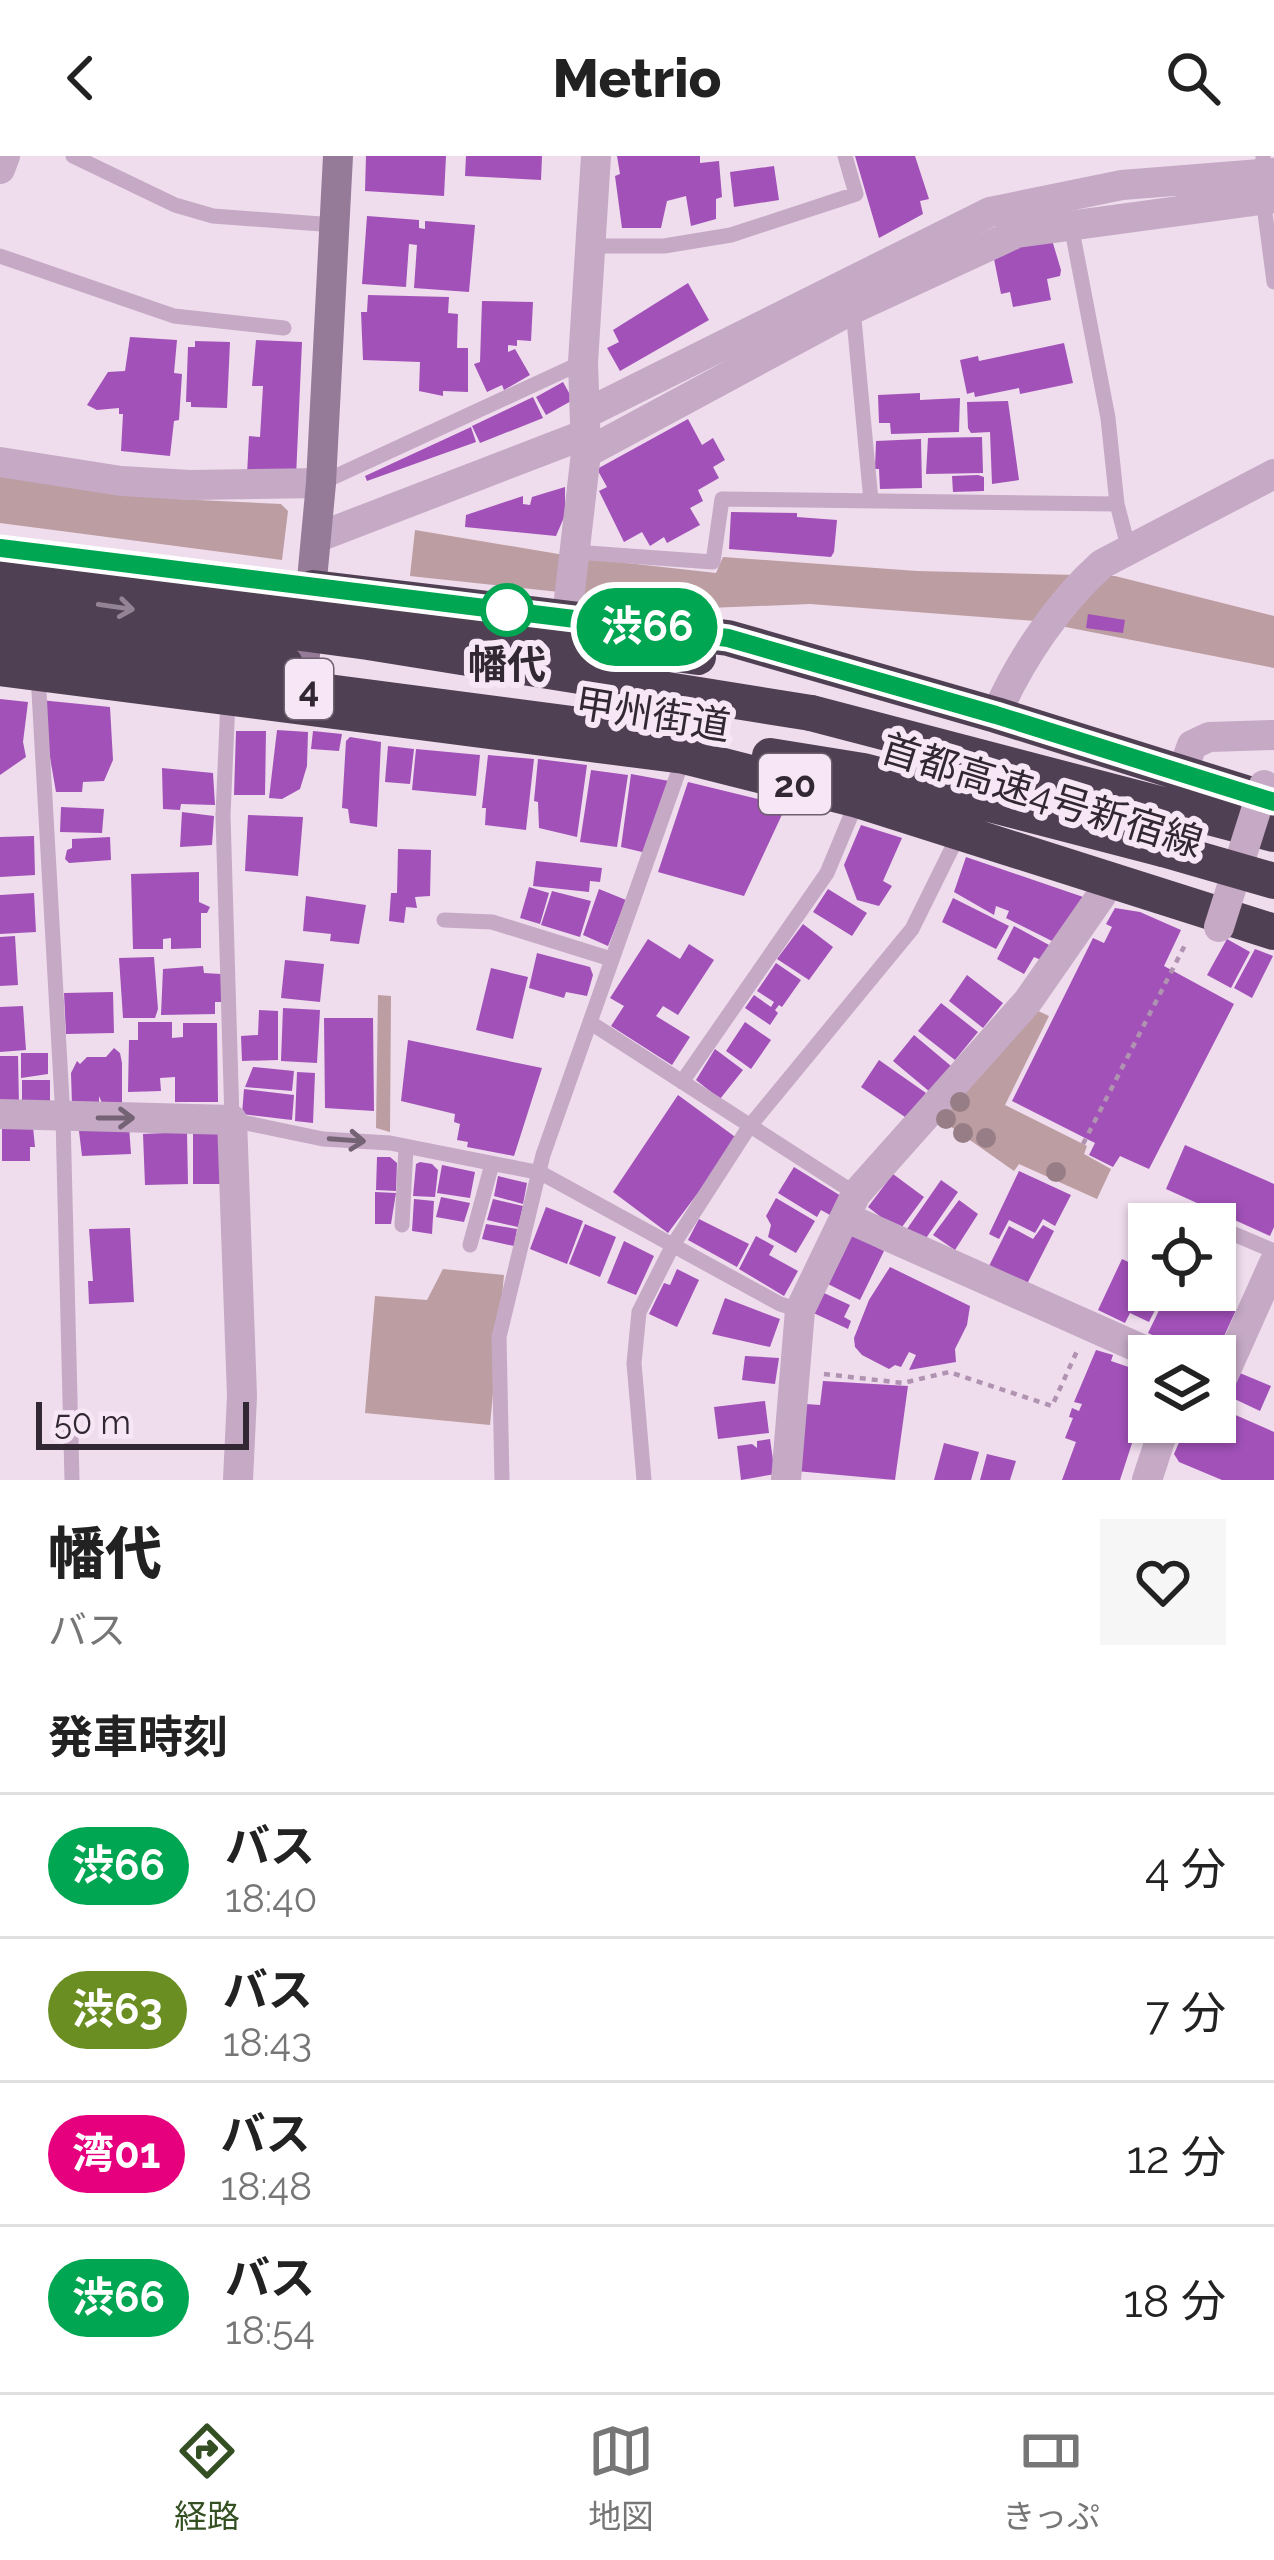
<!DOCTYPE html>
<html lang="ja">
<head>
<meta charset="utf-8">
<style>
  :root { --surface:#fff; --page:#f6f6f6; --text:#222; --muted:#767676; --line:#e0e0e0; --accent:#345022 }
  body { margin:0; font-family:Raleway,"Noto Sans JP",sans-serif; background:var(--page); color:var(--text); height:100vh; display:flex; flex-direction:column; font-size:45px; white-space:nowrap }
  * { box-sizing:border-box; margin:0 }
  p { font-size:39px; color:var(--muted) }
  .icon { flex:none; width:66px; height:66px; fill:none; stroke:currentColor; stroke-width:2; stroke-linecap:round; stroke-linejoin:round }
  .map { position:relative; height:1324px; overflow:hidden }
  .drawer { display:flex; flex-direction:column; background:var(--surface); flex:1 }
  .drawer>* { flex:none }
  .badge { padding:0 24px; border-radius:39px; font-size:42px; line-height:78px }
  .buttons { position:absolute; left:1128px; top:1047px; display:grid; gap:24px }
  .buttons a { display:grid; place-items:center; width:108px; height:108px; border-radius:0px; background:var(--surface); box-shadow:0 3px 9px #0004; font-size:60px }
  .scale { position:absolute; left:36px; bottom:30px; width:213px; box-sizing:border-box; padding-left:12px; border:6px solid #322833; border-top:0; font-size:33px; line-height:42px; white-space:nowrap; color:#322833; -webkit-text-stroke:9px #f7e7f6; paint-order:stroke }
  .map>.badge { position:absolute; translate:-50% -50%; box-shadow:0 0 0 6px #fff }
  h2 { padding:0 48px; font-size:45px; line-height:108px }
  .round { display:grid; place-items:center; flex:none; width:126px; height:126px; border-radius:0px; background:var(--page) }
  .headline { display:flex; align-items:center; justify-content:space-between; height:204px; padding:0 48px }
  h1 { font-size:57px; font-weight:800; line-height:90px }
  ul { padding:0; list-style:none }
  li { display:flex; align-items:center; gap:36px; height:144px; padding:0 48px; border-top:3px solid var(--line) }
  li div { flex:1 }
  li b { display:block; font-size:45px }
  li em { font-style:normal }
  li .badge { min-width:132px; font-weight:700; text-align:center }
  header { display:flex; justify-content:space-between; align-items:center; height:156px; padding:0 48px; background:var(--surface); font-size:54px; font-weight:800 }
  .tab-bar { display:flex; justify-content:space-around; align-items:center; height:168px; border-top:3px solid var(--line); background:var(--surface); font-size:33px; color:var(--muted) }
  .tab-bar a { display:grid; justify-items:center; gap:6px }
  .tab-bar .current { color:var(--accent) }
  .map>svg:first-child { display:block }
  .green { fill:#bc9da1 }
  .building { fill:#a151b8 }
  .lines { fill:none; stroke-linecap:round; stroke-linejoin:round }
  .path { stroke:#b093b1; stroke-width:4.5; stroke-dasharray:6 6; stroke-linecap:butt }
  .lane { stroke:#c5a9c5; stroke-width:15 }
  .street { stroke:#c5a9c5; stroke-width:30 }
  .secondary { stroke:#967b99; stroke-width:30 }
  .highway { stroke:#504053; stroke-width:36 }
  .street-bridge { stroke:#c5a9c5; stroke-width:30 }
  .highway-bridge { stroke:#504053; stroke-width:36 }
  .tree { fill:#977d86 }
  .oneway { stroke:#938394 }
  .oneway2 { stroke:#746275 }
  .line-casing { stroke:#fff; stroke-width:27 }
  .line { stroke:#00a651; stroke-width:18 }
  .stop-dot { fill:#fff; stroke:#00a651; stroke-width:6 }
  .labels { text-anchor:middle; stroke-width:12; stroke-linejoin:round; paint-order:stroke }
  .shield { fill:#f7e7f6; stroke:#6d616e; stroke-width:3 }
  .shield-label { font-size:36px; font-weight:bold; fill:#322833 }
  .stop-label { font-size:39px; font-weight:bold; fill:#322833; stroke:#f7e7f6 }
  .street-label { font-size:39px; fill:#322833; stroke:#f7e7f6 }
</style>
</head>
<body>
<header><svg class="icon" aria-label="back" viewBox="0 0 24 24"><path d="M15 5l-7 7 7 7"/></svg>Metrio<svg class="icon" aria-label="search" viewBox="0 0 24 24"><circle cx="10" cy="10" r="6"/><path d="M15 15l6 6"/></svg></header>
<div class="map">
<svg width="1274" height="1324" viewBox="0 0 1274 1324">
  <rect width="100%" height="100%" fill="#efdced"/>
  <path class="green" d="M0 318 177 343 281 348 288 355 282 404 0 367Z
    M415 374 582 402 716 417 723 401 917 415 1115 420 1274 460V512L1035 465 810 448 708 452 410 420Z
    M378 839 391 840 390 976 376 972Z
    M1034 853 1049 860 1005 949 1087 990 1084 998 1111 1013 1097 1043 1019 1008 1014 1015 940 963Z
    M443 1113 504 1119 490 1269 365 1257 375 1140 427 1144Z"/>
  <path class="building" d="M366 0H446L444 40 365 35Z
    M466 0H542L541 24 465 20Z
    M617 0H700V7L719 5 722 41 716 43V63L691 70 686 40 667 45 661 72H622L615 20 620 18Z
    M855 0H915L929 43 920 45 923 58 879 82Z
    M774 10 779 44 734 51 730 16Z
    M367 60 419 64V72L425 73V65L475 69 469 136 414 132 417 89 409 88 406 131 362 128Z
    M1052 84 1061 114 1060 120 1047 123 1051 144 1013 151 1010 136 1001 138 993 98 1023 86Z
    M688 127 709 164 620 215 607 192 619 186 613 174Z
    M368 139 449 141 448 157 458 158 457 192H468V236L443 235V240L419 235 420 206 363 204 361 156H367Z
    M482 145 533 146 531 185 517 184V190L508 189V196L515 193 530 219 504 234 502 229 487 236 474 208 480 206Z
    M130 181 177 184 174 217 182 218 179 264 174 265 170 300 121 295 123 258H119V252L97 254 87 249 108 216 125 215Z
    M256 184 302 186 296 321 247 319 249 280 260 281 263 230H252Z
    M195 185 230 186 227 252 191 251V246H186L188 191H195Z
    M1064 187 1073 227 1020 238 1019 232 975 241 974 236 967 238 960 204 978 200 979 205Z
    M563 226 573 244 546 259 536 241Z
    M920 237V244L960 242 959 276 891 278 890 267H879L878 239Z
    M533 241 543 262 480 287 472 270Z
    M1008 245 1019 324 992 328 990 276 971 277 968 272 967 246Z
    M688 263 702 289 713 282 725 304 713 311 719 322 698 334 703 345 690 352 700 369 667 387 664 381 650 390 642 376 624 386 599 335 607 331 597 313Z
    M471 271 476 286 367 325 365 320Z
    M982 281 983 317 926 318 928 282Z
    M921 283 922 332 880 333 879 313H875L876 285Z
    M978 319 984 321V335L953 336 952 320Z
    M565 331V359L556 380 465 371 466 359 523 340V348L530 349 532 341Z
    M731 356 797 357V361L837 364 834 396 831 401 729 393Z
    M1088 458 1125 464 1123 477 1086 472Z
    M0 543 28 546 23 586 26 601 0 619Z
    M40 544 110 551 113 604 104 625 83 626 82 636H56Z
    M277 574 308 576 307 610 300 633 282 643 269 642Z
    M236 575H266L265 639H234Z
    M313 575 342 578 339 595 311 593Z
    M350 581 381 586 377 671 350 667 348 653 342 652 346 585Z
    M388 590 414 593 410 628 385 626Z
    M416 593 480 599 476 640 412 634Z
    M488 599 534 603 526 674 485 669 486 652H482Z
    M538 603 587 609 577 681 539 672 538 646 534 645Z
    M162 612 213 617 215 649 181 648 180 654 163 653Z
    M591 614 628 619 617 691 580 686Z
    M631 618 669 625 646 693 642 696 621 691Z
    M688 626 786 650 744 740 658 716Z
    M61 651 104 653 102 677 60 676Z
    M182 656 214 660 212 689 180 691Z
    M248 659 303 661 298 720 245 715Z
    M861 669 902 682 883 725 892 730 879 750 857 744 844 709Z
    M34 680 35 719 0 721V681Z
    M110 681 111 704 69 707 65 703 67 694 72 692V683Z
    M398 693 431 694 430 740 415 741 417 752 406 751 404 767 389 765 391 737H397Z
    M966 701 1089 743 1054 786 1006 762 1009 755 996 750 994 759 954 736Z
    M536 705 602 712 600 726 590 725 589 736 533 730Z
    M199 716V746L210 751 207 757H201V792L171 793V782L163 783V793H133L131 718Z
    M529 731 549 737 540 768 520 762Z
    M599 733 626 744 608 790 583 779Z
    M828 733 867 757 852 780 813 756Z
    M552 735 591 745 580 781 541 769Z
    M34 737 36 776 0 778V739Z
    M306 740 366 749 359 788 330 785 331 778 303 775Z
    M953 742 1009 770 996 793 942 766Z
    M1115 752 1140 756 1181 774 1164 810 1234 848 1149 1013 1120 1000 1113 1011 1089 999 1095 987 1012 945 1093 782 1104 787 1112 771 1106 768Z
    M803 768 833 791 809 824 777 803Z
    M1014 770 1049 789 1041 804 1034 801 1024 818 997 803Z
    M15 780 18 829 0 830V781Z
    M648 783 680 803 689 788 714 804 678 859 663 850 656 860 690 881 672 909 611 870 624 850 610 842Z
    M1227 783 1250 796 1231 832 1207 819Z
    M1255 793 1273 800 1252 842 1234 832Z
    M537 797 590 811 593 819 587 840 566 836 564 842 529 832Z
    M154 801 158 853 155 862H123L119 802Z
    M285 804 324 808 320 846 281 842Z
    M776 807 801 824 782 851 779 849 775 854 778 857 770 869 745 852 754 839 771 851 774 846 757 835Z
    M203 810 204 817 221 818 222 846H215V858L161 859 163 813Z
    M491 812 528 821 513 883 476 874Z
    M967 819 1003 847 983 872 949 845Z
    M113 836 114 877 66 878 64 837Z
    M941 847 978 876 955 904 918 875Z
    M23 850 26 894 0 896V851Z
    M283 852 320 854 317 907 281 905Z
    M259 854 278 855V904L242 905 241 880 258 879Z
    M324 862H373L374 955 325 952Z
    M138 866H172V882L183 881V867H217L218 946H175V921L160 922 161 935 128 936 129 884H138Z
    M745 866 771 884 751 913 726 895Z
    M914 879 951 910 930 936 893 905Z
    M408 884 542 912 514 1000 467 991 468 986 457 984 460 968 454 966 455 958 401 945Z
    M114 892 120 897 122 907V947H102L99 940V949H72L71 917 77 905 80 908 87 901H106Z
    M715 893 743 914 720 943 696 924Z
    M21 897H48V918L21 922Z
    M0 900H18L19 950H0Z
    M879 904 926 937 908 963 861 931Z
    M253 911 294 915 292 935 245 931Z
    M297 916 315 917 313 967 295 965Z
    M22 924H50V949L22 953Z
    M244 933 294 939 292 964 242 958Z
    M678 939 738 983 668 1077 613 1036Z
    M129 970 131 998 82 1000 79 975Z
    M2 971H33L35 991H30V1005H2Z
    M193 974H224V1028H193Z
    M187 976 188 1028 145 1029 143 978Z
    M1185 989 1274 1028V1071L1270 1080 1166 1033Z
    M377 1001H390L397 1007 396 1035 376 1034Z
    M420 1006 432 1008 438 1014 435 1041 413 1040 416 1008Z
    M442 1009 475 1016 470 1042 437 1037Z
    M794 1011 841 1040 830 1059 821 1054 817 1061 778 1037Z
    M1019 1015 1071 1039 1055 1070 1043 1063 1035 1077 1009 1064 999 1083 989 1078Z
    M893 1018 924 1041 899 1075 868 1051Z
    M498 1020 527 1027 523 1048 494 1040Z
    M941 1024 958 1036 924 1085 907 1073Z
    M375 1036 396 1037 391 1068H375Z
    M441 1041 470 1047 464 1066 436 1061Z
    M776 1042 815 1065 796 1097 768 1081 771 1069 766 1060Z
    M414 1043 434 1045 432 1078 412 1075Z
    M493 1043 523 1050 518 1071 487 1064Z
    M959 1044 978 1058 955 1094 933 1079Z
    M546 1051 583 1065 567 1108 530 1093Z
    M699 1063 749 1088 737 1111 688 1084Z
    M486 1068 517 1073 514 1090 482 1083Z
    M585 1068 616 1081 600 1121 569 1108Z
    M1043 1069 1054 1075 1027 1128 988 1112 1009 1070 1033 1083Z
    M130 1072 134 1146 89 1148 88 1125H93L89 1073Z
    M850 1078 884 1095 860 1144 826 1127Z
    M756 1080 774 1090 769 1099 798 1115 784 1140 739 1113Z
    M624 1085 654 1100 636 1139 607 1127Z
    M1122 1103 1149 1116V1134H1165L1149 1166 1130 1157 1125 1167 1098 1154Z
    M890 1111 970 1150 967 1169 955 1193 956 1206 909 1214 916 1199 909 1196 901 1211 895 1209 889 1213 862 1199 855 1191 854 1182 869 1144Z
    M677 1113 699 1124 677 1171 649 1158 664 1127 670 1129Z
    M1169 1134H1194L1236 1154 1215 1200H1198L1148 1177Z
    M824 1137 850 1149 844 1161 851 1165 848 1173 807 1154Z
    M725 1142 780 1163 770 1191 712 1178Z
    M1096 1194 1113 1199 1111 1205 1149 1218V1266H1157L1152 1280 1136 1275 1120 1324H1062L1076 1286 1065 1282 1073 1262 1069 1261 1072 1252 1079 1255 1082 1248 1074 1246Z
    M745 1200 779 1202 775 1228 742 1224Z
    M1235 1215 1271 1230 1260 1255 1224 1238Z
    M823 1225 908 1230 895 1324 796 1315 806 1248 820 1249Z
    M765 1245 769 1277 718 1283 714 1251Z
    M1215 1250 1274 1276V1324H1222L1179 1306 1174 1298 1188 1266H1215Z
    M770 1283 775 1318 741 1324 737 1290 752 1288 757 1292V1285Z
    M944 1287 979 1296 971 1324H934Z
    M987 1298 1016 1305 1010 1324H980Z"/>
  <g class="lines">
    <path class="path" d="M1083 988 1187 785
      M824 1218 903 1227 949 1216 1052 1250 1077 1195"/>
    <path class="lane" d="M73 0 175 49 213 60 335 69
      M1263 0V42L1274 126
      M1071 69 1108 262 1117 348
      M593 90H664L731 79 856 38 845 0
      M0 100 174 160 284 172
      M853 153 871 345
      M321 327 583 206
      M574 396 713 406 722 343 1117 348 1129 394
      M38 518 63 962 72 1324
      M228 544 223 659 232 964 323 983 390 987 541 1017 780 1148 800 1154
      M444 764 492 766 611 803
      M591 867 856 1038
      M682 926 827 717 857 645
      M1180 1055 1210 1068
      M402 1069 406 991
      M1215 1070 1274 1095
      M470 1089 492 1008
      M502 1324 499 1181 543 999 684 600
      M644 1324 634 1207 639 1156 673 1089 749 971 912 773 959 678"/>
    <path class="street" d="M0 13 5 0
      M585 258 990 56 1122 29 1274 17
      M586 297 853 153 1017 77 1274 42
      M0 306 121 325 190 329 321 327
      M316 382 586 278
      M567 461 586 297 583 206 596 0
      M996 559C1019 505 1059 446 1102 408L1274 318
      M1182 617 1192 589 1209 581 1274 579
      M0 958 232 964 242 1240 238 1324
      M845 1061 1157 1200
      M1215 1223 1221 1225 1274 1107
      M786 1324 800 1154 856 1038 1028 845 1101 740 1104 722
      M1147 1324 1166 1266"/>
    <path class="secondary" d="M300 552 321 327 338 0"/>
    <path class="highway" d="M313 432 728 482 996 559 1274 646
      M0 463 63 472
      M0 512 684 600 858 644 1274 776
      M811 557 1274 678
      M770 600 863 615 1163 693"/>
    <path class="street-bridge" d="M1219 771 1264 629"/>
    <path class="highway-bridge" d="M0 407 698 501
      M0 436 368 486 811 557
      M63 472 285 508
      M0 493 618 574
      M1163 693 1274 725"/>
  </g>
  <g class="tree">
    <circle cx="960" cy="946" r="10"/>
    <circle cx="946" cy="963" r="10"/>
    <circle cx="963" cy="977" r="10"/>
    <circle cx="986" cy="982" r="10"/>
    <circle cx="1056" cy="1016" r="10"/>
  </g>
  <defs><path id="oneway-shaft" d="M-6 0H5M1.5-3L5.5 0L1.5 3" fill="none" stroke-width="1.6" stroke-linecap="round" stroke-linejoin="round" transform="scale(3)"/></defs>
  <use class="oneway" href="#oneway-shaft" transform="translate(116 451) rotate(8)"/>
  <g class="oneway2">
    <use href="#oneway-shaft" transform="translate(116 962)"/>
    <use href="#oneway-shaft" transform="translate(347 984) rotate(4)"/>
  </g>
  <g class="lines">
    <g class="line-casing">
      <path id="line" d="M0 392 728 482 996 559 1274 646"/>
    </g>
    <use href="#line" class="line"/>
  </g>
  <circle class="stop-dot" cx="507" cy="454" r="24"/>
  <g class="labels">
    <g class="shield">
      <rect x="285" y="503" width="48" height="60" rx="9"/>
      <rect x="759" y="598" width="72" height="60" rx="9"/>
    </g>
    <g class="shield-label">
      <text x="309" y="546">4</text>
      <text x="795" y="641">20</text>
    </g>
    <g class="stop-label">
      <text x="507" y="522">幡代</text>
    </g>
    <g class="street-label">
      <text transform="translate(653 558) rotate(9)" y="14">甲州街道</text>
      <text transform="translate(1042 639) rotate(17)" y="14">首都高速4号新宿線</text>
    </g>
  </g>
</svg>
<div class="buttons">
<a><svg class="icon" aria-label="locate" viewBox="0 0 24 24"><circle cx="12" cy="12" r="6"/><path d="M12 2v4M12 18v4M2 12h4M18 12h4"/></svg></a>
<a><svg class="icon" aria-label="layers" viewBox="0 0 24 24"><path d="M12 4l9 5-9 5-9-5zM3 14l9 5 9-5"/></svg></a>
</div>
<div class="scale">50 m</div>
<b class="badge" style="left:647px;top:471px;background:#00a651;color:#fff">渋66</b>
</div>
<section class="drawer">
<div class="headline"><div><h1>幡代</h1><p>バス</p></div><a class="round"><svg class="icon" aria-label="heart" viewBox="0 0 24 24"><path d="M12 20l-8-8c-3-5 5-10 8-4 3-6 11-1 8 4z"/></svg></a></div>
<h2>発車時刻</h2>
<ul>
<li><span class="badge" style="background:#00a651;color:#fff">渋66</span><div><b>バス</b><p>18:40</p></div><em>4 分</em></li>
<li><span class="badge" style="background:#6b8e23;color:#fff">渋63</span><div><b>バス</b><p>18:43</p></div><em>7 分</em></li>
<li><span class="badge" style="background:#e6007e;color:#fff">湾01</span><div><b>バス</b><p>18:48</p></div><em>12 分</em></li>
<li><span class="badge" style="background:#00a651;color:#fff">渋66</span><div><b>バス</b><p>18:54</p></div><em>18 分</em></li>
</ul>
</section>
<nav class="tab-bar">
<a class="current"><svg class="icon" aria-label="directions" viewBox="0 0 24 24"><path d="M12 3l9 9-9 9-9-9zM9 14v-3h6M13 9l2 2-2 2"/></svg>経路</a>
<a><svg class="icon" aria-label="map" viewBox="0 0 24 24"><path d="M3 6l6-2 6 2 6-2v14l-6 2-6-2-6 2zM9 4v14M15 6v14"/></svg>地図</a>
<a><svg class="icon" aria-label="tickets" viewBox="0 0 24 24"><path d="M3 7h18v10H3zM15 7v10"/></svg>きっぷ</a>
</nav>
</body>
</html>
